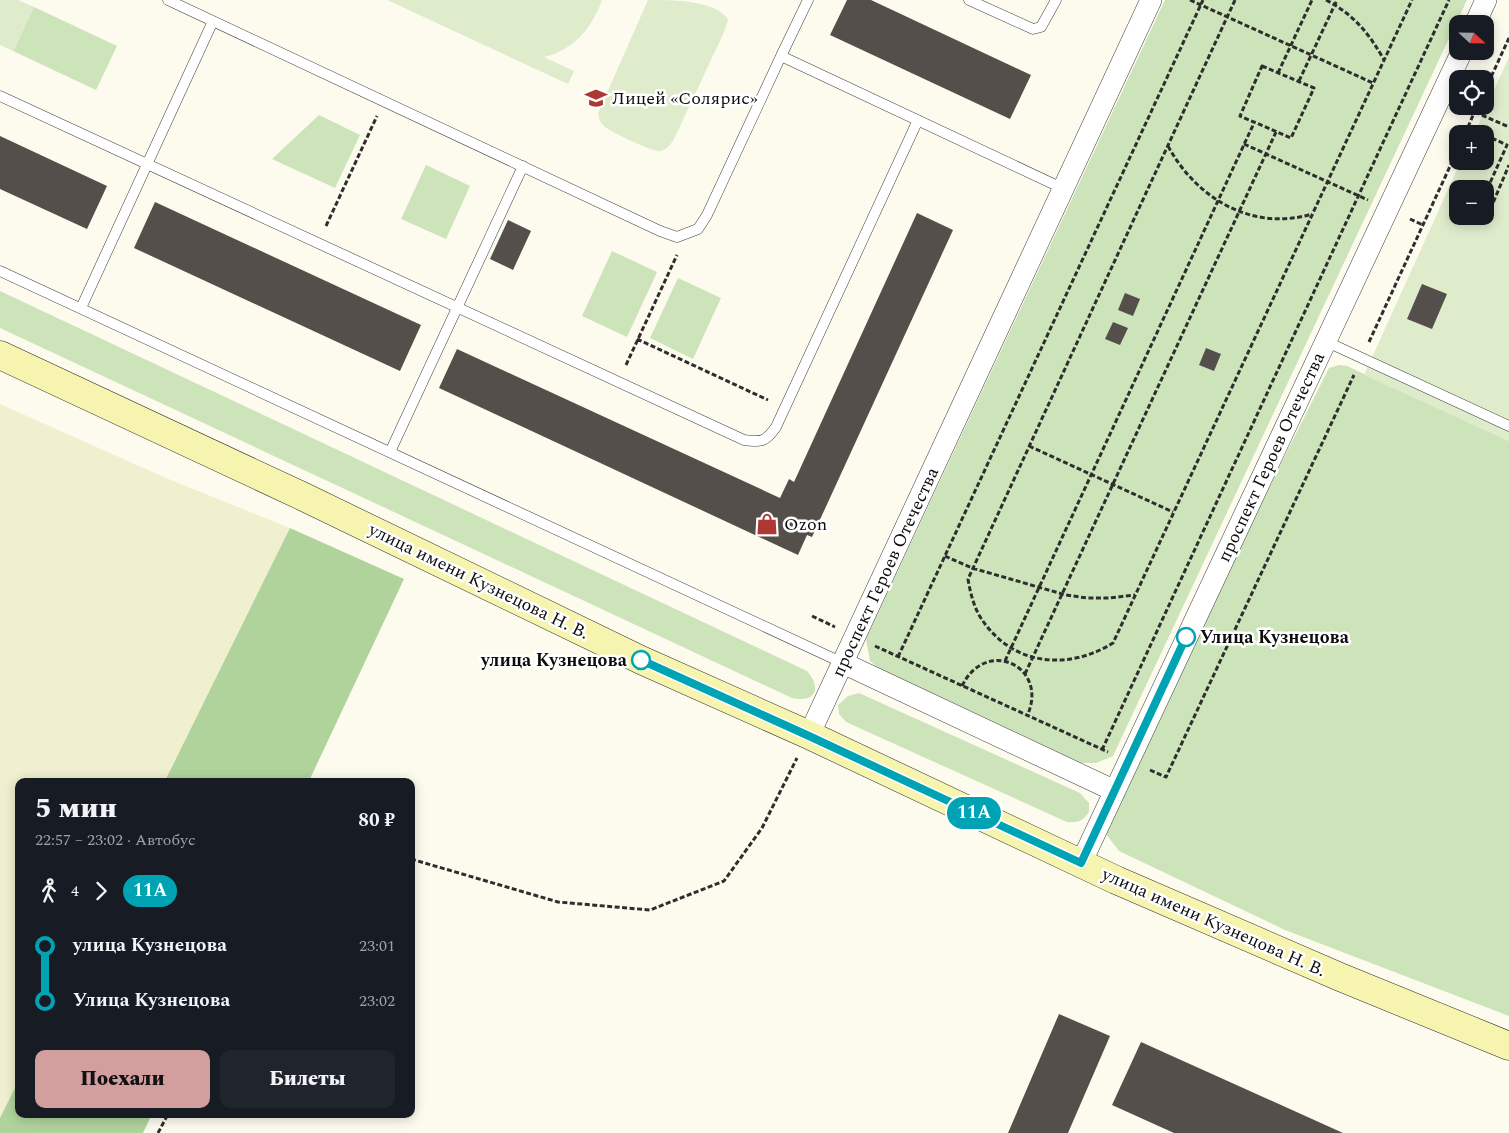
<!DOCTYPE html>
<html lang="ru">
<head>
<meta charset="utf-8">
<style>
  :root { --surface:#171b24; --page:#20242c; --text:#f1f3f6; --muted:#9ea1a6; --accent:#d29e9e }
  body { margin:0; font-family:Spectral,serif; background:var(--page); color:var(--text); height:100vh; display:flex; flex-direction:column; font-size:19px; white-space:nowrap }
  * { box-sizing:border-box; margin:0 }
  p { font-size:16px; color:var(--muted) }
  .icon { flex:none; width:28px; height:28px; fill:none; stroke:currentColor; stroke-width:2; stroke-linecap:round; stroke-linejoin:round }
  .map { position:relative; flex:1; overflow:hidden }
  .sheet { position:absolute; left:15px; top:778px; width:400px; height:340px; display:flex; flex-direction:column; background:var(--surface); border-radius:10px; box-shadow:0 2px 12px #0003 }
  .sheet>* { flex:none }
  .badge { padding:0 10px; border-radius:16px; font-size:18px; line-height:32px }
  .needle { width:32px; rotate:112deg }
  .fabs { position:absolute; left:1449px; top:15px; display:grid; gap:10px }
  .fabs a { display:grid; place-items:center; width:45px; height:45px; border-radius:10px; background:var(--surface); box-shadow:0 2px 12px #0003; font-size:25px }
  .map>.badge { position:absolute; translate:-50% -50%; box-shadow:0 0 0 2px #fff }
  .legs { display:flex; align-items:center; gap:8px; height:55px; padding:0 20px; font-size:16px }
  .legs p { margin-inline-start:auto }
  .summary { display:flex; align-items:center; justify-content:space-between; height:85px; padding:0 20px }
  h1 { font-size:28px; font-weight:800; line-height:38px }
  .cta { display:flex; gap:10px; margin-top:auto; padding:10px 20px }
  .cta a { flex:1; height:58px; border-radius:10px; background:var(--accent); color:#111; font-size:20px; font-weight:800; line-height:58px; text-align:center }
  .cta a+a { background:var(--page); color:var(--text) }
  ul { padding:0 20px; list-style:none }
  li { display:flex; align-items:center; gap:18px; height:55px; font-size:19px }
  li i { display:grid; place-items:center; width:8px; height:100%; margin:0 6px; background:currentColor }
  li i::after { content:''; width:12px; height:12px; margin:-6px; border:4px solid; border-radius:50%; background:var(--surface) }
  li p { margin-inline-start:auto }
  li:first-child i { background:linear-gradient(#0000 50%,currentColor 0) }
  li:last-child i { background:linear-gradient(currentColor 50%,#0000 0) }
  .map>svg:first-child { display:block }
  .farmland { fill:#f0f0d0 }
  .green { fill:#cde4bb }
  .forest { fill:#b0d39c }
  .pitch { fill:#deeccc; fill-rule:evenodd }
  .building { fill:#544f4a }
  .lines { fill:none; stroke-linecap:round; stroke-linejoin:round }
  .lane-casing { stroke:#3f3f3f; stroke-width:11 }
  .street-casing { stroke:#3f3f3f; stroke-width:22 }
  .secondary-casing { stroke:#2e2e2e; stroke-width:29 }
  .path { stroke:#2e2e2e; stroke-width:3; stroke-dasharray:5 2.5; stroke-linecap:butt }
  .lane { stroke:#fff; stroke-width:10 }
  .street { stroke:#fff; stroke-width:21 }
  .secondary { stroke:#f6f4af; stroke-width:28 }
  .line-1-casing { stroke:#fff; stroke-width:11 }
  .line-1 { stroke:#00a3b4; stroke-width:8 }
  .stop-1-dot { fill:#fff; stroke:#00a3b4; stroke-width:2.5 }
  .labels { text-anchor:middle; stroke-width:5; stroke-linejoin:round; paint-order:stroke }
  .poi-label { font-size:18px; fill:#0c0c0c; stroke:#fff; text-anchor:start }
  .street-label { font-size:18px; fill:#0c0c0c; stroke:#fff }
  .stop-label { font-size:18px; font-weight:bold; fill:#0c0c0c; stroke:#fff; text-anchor:start }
</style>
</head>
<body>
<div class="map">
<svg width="1509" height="1133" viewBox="0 0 1509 1133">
  <rect width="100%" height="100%" fill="#fdfbee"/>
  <path class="farmland" d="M0 404 166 478 290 528 195 781H19V1114L0 1133Z"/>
  <path class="green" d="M1165 0H1467L1113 756 1096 763H1079L887 676 870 661 866 639Z
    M34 7 117 46 96 90 13 51Z
    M319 115 360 135 335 188 272 159Z
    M426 165 470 186 446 239 401 219Z
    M612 251 657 272 627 337 582 316Z
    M678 278 721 298 693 359 650 338Z
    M0 291 807 671C822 688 816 703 792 698L0 328Z
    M1339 365 1347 366 1509 441V1016L1285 930 1119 851 1099 825 1329 368Z
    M859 693 1080 793 1089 803V812C1083 821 1078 823 1067 822L846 722 839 714 838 705 848 696Z"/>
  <path class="forest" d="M290 528 404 579 309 781H165Z
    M19 1080V1114H152L143 1133H0V1118Z"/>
  <path class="pitch" d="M0 0H18L34 7 13 51 0 45Z
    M387 0H602C592 28 574 50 544 57L574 71 568 84Z
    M648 0C674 0 714 0 728 19L725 30 674 139C670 145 666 151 659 151 651 151 611 132 605 127 600 122 599 119 598 113Z
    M1509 57V441L1364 375 1461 161H1485V134H1474ZM1458 189H1485V216H1458Z"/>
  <path class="building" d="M847 0H871L1031 75 1010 119 830 35Z
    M0 136 107 186 87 229 0 189Z
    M155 202 421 325 400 371 134 248Z
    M917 213 953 230 812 537 807 535 798 555 439 388 457 349 780 498 789 479 794 482Z
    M508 220 531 231 513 270 490 259Z
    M1422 284 1447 294 1432 329 1407 319Z
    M1125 293 1140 299 1133 316 1118 310Z
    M1113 322 1128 328 1120 345 1105 339Z
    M1206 348 1221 354 1214 371 1199 365Z
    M1059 1014 1110 1036 1068 1133H1008Z
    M1141 1042 1343 1133H1174L1112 1105Z"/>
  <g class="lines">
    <g class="lane-casing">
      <path id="lane" d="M168 0 660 231 677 237 698 229 707 215 781 56 1064 189
        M969 0 1033 29 1041 27 1056 0
        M781 56 808 0
        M0 96 744 440C762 443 766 441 776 427L918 120
        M0 271 843 663
        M81 308 213 21
        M1325 341 1509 426
        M390 452 523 166"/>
    </g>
    <g class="street-casing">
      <path id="street" d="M1475 24 1486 0
        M843 663 1115 791
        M809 735 1151 0
        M1081 863 1462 51"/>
    </g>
    <g class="secondary-casing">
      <path id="secondary" d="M0 355 304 497 641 660 809 735 1116 880 1340 977 1509 1046"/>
    </g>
    <path class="path" d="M1190 0 1373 83
      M1235 0 968 579C970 591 973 604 979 615 1009 665 1066 672 1113 643L1412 0
      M1326 0C1353 14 1369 33 1384 60
      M1262 66 1314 88 1291 138 1240 116Z
      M1278 73 1312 0
      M1299 81 1337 0
      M1485 90 1509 38
      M1475 112 1509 127
      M1468 127 1483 134
      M1465 134 1477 106
      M1485 135 1507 145 1485 194
      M1244 144 1368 200
      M1168 146C1196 198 1252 232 1312 214
      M1485 214 1490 210 1509 165
      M1410 219 1423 225
      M326 226 377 116
      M637 339 768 400
      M1369 342 1458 149
      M626 365 677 255
      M1029 446 1173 512
      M945 556 972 568 1066 595 1087 598H1109L1135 595
      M812 616 835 627
      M875 646 1108 752
      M898 657 1203 0
      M1005 661 1254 123
      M1025 674 1276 132
      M962 686C986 636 1050 667 1027 716
      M1102 750 1449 0
      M1150 770 1166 777 1354 375
      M411 859 558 902 650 910 724 881 762 828 797 758
      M158 1133 168 1114"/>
    <use href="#lane" class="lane"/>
    <use href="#street" class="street"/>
    <use href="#secondary" class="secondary"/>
  </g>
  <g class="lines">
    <g class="line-1-casing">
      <path id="line-1" d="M641 660 809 736 1081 863 1186 637"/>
    </g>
    <use href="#line-1" class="line-1"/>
  </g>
  <defs>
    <g id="school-bare" transform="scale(1.725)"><path d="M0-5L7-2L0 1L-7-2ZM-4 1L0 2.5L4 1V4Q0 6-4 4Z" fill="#ad3733" stroke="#fff" stroke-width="2.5" paint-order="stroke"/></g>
    <g id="shop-bare" transform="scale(1.725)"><path d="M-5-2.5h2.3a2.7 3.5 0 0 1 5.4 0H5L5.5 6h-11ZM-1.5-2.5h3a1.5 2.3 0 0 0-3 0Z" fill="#ad3733" stroke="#fff" stroke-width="2.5" paint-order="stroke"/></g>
  </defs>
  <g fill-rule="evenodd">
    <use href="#school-bare" x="596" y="98"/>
    <use href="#shop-bare" x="767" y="524"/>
  </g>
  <g class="stop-1-dot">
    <circle cx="1186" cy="637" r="9"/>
    <circle cx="641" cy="660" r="9"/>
  </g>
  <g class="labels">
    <g class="poi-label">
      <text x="612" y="104">Лицей «Солярис»</text>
      <text x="784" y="530">Ozon</text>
    </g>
    <g class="street-label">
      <text transform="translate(1271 457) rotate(-65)" y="6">проспект Героев Отечества</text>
      <text transform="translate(885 572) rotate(-65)" y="6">проспект Героев Отечества</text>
      <text transform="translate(479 581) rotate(26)" y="6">улица имени Кузнецова Н. В.</text>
      <text transform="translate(1214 922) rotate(24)" y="6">улица имени Кузнецова Н. В.</text>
    </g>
    <g class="stop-label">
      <text x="1200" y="643">Улица Кузнецова</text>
      <text x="627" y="666" text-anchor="end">улица Кузнецова</text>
    </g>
  </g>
</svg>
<div class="fabs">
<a><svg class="needle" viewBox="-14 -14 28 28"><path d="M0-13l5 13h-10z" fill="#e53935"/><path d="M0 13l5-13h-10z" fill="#9ea1a6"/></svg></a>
<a><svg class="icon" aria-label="locate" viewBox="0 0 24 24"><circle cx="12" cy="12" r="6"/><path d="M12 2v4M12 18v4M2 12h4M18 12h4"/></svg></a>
<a>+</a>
<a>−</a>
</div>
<b class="badge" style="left:974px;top:813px;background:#00a3b4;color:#fff">11А</b>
<section class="sheet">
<div class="summary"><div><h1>5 мин</h1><p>22:57 – 23:02 · Автобус</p></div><b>80 ₽</b></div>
<div class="legs"><svg class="icon" aria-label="walk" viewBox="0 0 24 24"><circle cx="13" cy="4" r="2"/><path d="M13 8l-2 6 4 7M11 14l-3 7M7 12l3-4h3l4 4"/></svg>4<svg class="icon" aria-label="forward" viewBox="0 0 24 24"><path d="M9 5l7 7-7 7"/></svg><b class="badge" style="background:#00a3b4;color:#fff">11А</b></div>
<ul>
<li><i style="color:#00a3b4"></i><b>улица Кузнецова</b><p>23:01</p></li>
<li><i style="color:#00a3b4"></i><b>Улица Кузнецова</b><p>23:02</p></li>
</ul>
<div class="cta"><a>Поехали</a><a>Билеты</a></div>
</section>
</div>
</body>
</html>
